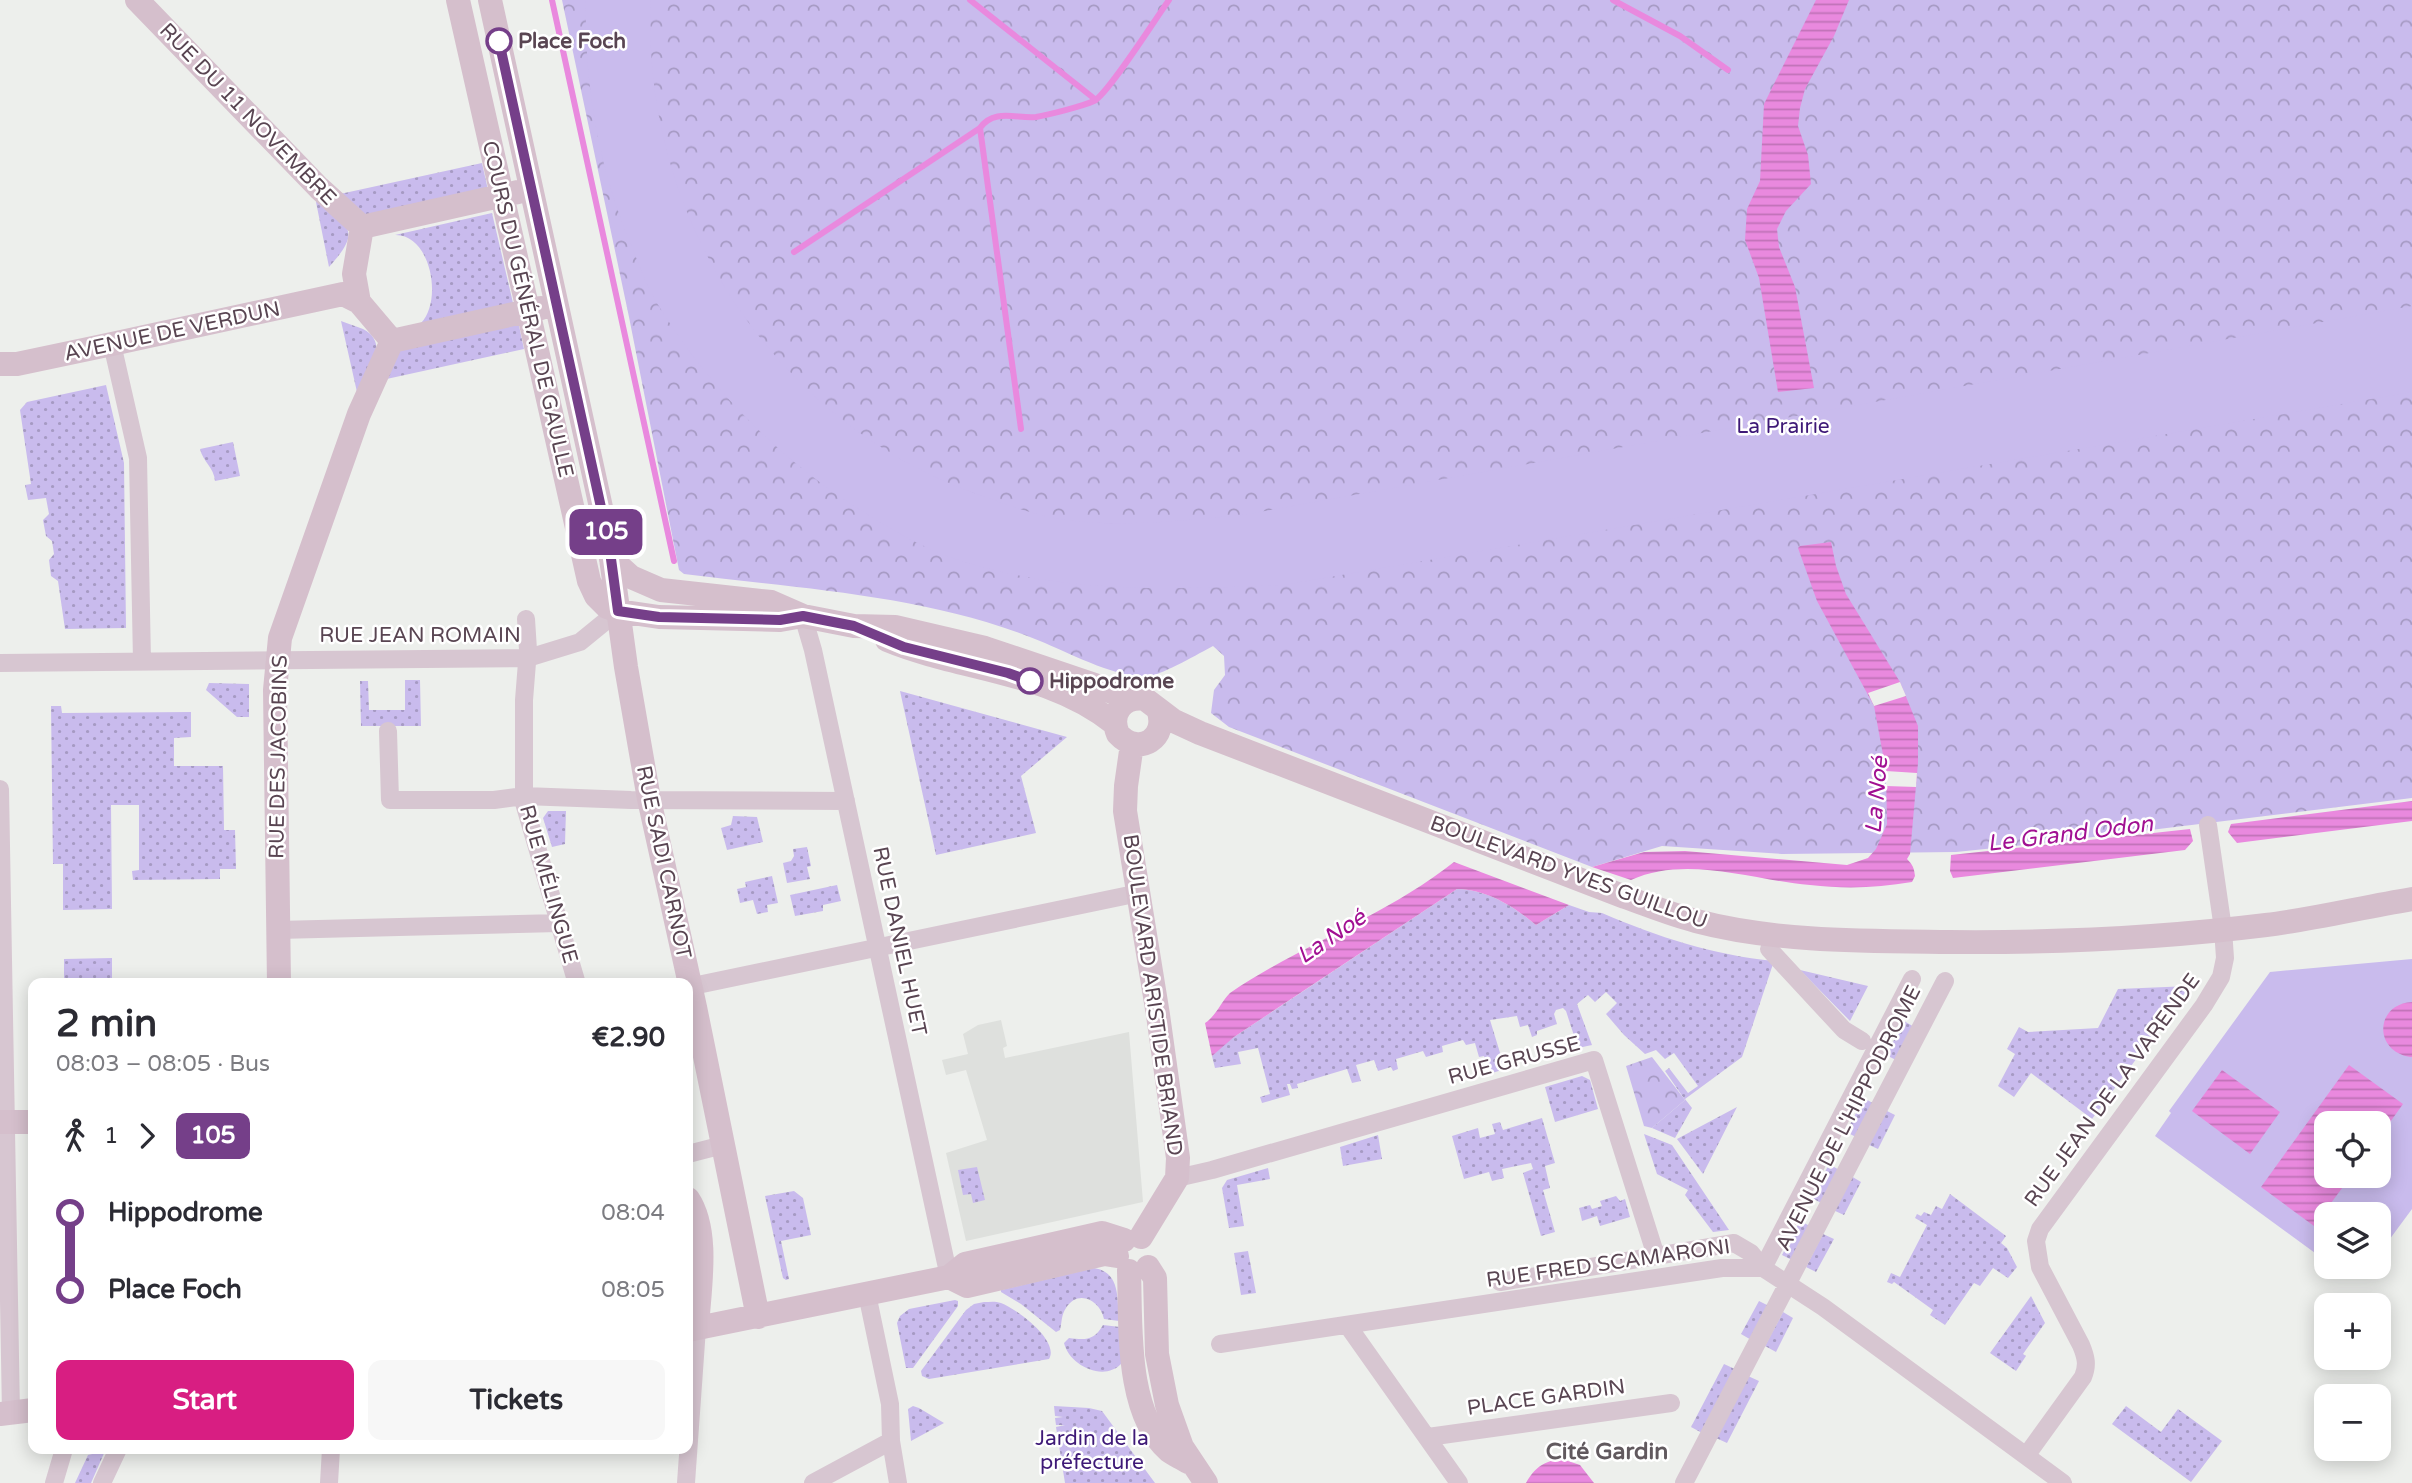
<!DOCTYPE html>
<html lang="en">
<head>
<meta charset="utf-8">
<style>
  :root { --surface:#fff; --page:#f7f7f7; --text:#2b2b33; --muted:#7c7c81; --accent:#d81e82 }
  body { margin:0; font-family:"Varela Round",sans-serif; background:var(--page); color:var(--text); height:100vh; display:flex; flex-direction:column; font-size:26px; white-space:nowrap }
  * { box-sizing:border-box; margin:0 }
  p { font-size:23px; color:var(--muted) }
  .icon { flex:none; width:38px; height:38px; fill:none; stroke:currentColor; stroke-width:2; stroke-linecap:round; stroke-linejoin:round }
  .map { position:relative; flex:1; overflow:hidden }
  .sheet { position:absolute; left:28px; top:978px; width:665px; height:476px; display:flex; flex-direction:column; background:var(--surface); border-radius:14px; box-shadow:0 4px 18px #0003 }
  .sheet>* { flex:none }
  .badge { padding:0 14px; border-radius:10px; font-size:24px; line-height:46px }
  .tools { position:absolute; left:2314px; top:1111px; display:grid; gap:14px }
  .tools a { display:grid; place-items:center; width:77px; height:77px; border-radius:14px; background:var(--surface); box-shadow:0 4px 18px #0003; font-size:35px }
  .map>.badge { position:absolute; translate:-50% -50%; box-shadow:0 0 0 4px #fff }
  .legs { display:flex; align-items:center; gap:10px; height:77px; padding:0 28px; font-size:23px }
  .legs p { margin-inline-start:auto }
  .summary { display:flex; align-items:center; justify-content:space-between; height:119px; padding:0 28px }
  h1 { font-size:38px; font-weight:700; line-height:52px }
  .button { display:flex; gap:14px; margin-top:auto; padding:14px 28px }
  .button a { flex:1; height:80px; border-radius:14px; background:var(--accent); color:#fff; font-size:28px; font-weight:700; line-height:80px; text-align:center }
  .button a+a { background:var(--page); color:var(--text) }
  ul { padding:0 28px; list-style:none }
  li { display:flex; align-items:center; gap:24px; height:77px; font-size:26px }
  li i { display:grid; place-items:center; width:10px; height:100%; margin:0 9px; background:currentColor }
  li i::after { content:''; width:18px; height:18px; margin:-9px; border:5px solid; border-radius:50%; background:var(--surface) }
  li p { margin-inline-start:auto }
  li:first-child i { background:linear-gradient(#0000 50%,currentColor 0) }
  li:last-child i { background:linear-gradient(currentColor 50%,#0000 0) }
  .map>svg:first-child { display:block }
  .education { fill:#dee0dd }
  .grass { fill:url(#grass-dots) }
  .park { fill:url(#park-crowns) }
  .pitch { fill:#c9bbed; fill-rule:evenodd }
  .water { fill:url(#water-rules) }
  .pier { fill:#edefec }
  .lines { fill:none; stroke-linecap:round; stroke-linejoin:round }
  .stream { stroke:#e989de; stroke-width:6 }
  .street { stroke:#d7c6d1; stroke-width:18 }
  .secondary { stroke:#d5bfcc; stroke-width:24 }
  .line-1-casing { stroke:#fff; stroke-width:16 }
  .line-1 { stroke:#753f89; stroke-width:10 }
  .stop-1-dot { fill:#fff; stroke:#753f89; stroke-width:3.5 }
  .labels { text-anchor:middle; stroke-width:5; stroke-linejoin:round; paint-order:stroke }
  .stop-label { font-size:21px; font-weight:bold; fill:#594552; stroke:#fff; text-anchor:start }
  .street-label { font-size:21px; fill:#594552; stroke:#fff }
  .park-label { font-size:21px; fill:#3e1977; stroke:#fff }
  .water-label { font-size:23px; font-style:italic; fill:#a11092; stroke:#fff }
  .neighbourhood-label { font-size:23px; font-weight:bold; fill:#61595e; stroke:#fff }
</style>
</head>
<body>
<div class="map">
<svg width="2412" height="1483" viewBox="0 0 2412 1483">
  <defs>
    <pattern id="grass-dots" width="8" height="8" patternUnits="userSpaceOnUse" patternTransform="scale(1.75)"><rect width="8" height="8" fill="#c9bbed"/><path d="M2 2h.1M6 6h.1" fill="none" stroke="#a69ac3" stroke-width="1.8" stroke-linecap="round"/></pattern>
    <pattern id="park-crowns" width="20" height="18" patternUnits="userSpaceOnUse" patternTransform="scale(1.75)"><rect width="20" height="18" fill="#c9bbed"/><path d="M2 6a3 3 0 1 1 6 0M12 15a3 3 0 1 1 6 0" fill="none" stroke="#a69ac3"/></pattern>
    <pattern id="water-rules" width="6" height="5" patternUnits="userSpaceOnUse" patternTransform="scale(1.75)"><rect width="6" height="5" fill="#e989de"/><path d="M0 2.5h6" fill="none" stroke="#c072b7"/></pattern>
  </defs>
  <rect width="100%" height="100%" fill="#edefec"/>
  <path class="education" d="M1001 1020 1007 1046 1003 1048 1005 1058 1129 1032 1143 1202 966 1241 946 1153 987 1140 966 1070 946 1075 942 1060 968 1054 963 1034 978 1025Z"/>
  <path class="grass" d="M482 163 488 190 367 217 340 194Z
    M320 197C349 229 362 230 329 267L316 202Z
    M492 213 513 303 421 323C443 301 431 234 395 235Z
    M341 321C348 324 356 326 363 329 392 343 367 380 359 401Z
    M518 321 524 349 382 380 397 348Z
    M106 385 124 463 126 628 65 629 58 581 51 576 49 560 54 554 52 541 46 536 43 520 49 514 46 498 28 500 25 485 31 484 20 410 27 402Z
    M233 442 240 476 215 481C214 467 203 462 200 449Z
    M405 680H420L421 726H361L360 681H368L369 710H405Z
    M209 683 249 684V717H237L206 690Z
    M900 691 1067 737 1021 776 1036 833 936 855Z
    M51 706H61L62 713 191 712V737L174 738V766H223L224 830H235L236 869H220V879L133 880 132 871 139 870V805H111L112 909 63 910V864H53Z
    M548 811H566L565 844 552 847 543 818Z
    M733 816 757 817 763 842 727 850 721 828 731 825Z
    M807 847 811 866 807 867 810 879 787 883 783 863 791 861 794 856 793 849Z
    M772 876 778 903 767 905 768 912 757 914 753 900 740 903 737 889 746 887 745 882Z
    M837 885 841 901 823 905V911L795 916 790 895Z
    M1457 889C1488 890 1513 906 1536 925L1569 905 1589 912 1602 913C1658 937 1713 955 1774 961L1742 1057 1685 1099 1692 1108 1675 1138 1652 1128 1685 1100 1665 1071 1669 1068 1688 1093 1698 1086 1674 1053 1665 1059 1656 1050 1645 1054 1624 1035 1606 1014 1617 1003 1606 992 1595 1002 1588 995 1577 1004 1592 1045 1578 1048 1566 1011 1563 1008 1556 1010 1554 1014 1557 1024 1537 1031V1035L1532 1037 1528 1025 1520 1027 1517 1016 1490 1020 1505 1069 1489 1074 1484 1056 1479 1057 1475 1043 1466 1045 1463 1040 1442 1046 1443 1052 1426 1057 1423 1051 1396 1059 1398 1069 1393 1071 1391 1067 1378 1071 1374 1060 1356 1065 1361 1081 1352 1083 1347 1069 1297 1084 1298 1088 1292 1089 1290 1084H1287L1290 1095 1262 1103 1260 1097 1270 1094 1258 1048 1238 1052 1241 1064 1215 1068 1212 1056 1225 1043Z
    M112 958V983H64V959Z
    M1800 970 1868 986 1850 1021Z
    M2190 986 2092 1119 2031 1073 2014 1097 1998 1086 2015 1054 2007 1049 2019 1027 2028 1032 2098 1028 2118 989Z
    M1904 1021 1916 1028 1898 1061 1886 1055Z
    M1582 1076 1590 1080 1598 1109 1555 1122 1545 1087Z
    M1864 1098 1876 1105 1858 1138 1846 1132Z
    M1737 1107 1703 1174 1677 1139Z
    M1885 1110 1895 1115 1878 1149 1867 1144Z
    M1542 1118 1555 1163 1545 1166 1550 1188 1543 1190 1555 1232 1541 1236 1523 1173 1533 1169 1531 1163 1502 1169 1504 1178 1492 1181 1489 1172 1464 1179 1452 1136 1478 1128 1480 1138 1495 1134 1492 1124 1500 1122 1503 1130Z
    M1644 1134 1672 1145 1729 1230 1713 1232 1685 1195 1688 1190 1657 1174Z
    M1378 1135 1382 1159 1343 1166 1340 1147Z
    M1829 1164 1841 1171 1823 1204 1812 1198Z
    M977 1167 985 1200 973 1203 971 1194 963 1195 958 1170Z
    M1268 1168 1270 1179 1237 1185 1244 1226 1229 1228 1222 1188 1227 1180Z
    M1851 1176 1861 1182 1844 1215 1833 1210Z
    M794 1191 803 1198 811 1235 781 1241 789 1279 786 1280 783 1278 765 1196Z
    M1950 1194 2006 1236 2001 1243 2007 1248 2017 1267 2008 1278 1993 1268 1980 1286 1974 1283 1945 1325 1930 1315 1933 1310 1894 1282 1892 1284 1887 1282 1891 1273 1900 1277 1927 1225 1915 1218 1917 1214 1921 1216 1924 1212 1931 1215 1936 1206 1942 1209Z
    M1616 1196 1620 1201 1625 1199 1630 1217 1600 1226 1597 1216 1582 1221 1579 1208 1590 1205 1592 1209 1602 1206 1600 1201Z
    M1800 1221 1812 1227 1794 1261 1782 1255Z
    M1823 1234 1834 1239 1816 1272 1806 1267Z
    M1248 1251 1256 1293 1241 1295 1234 1253Z
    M1094 1268C1121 1272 1117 1300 1119 1321L1104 1319C1100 1300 1078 1289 1066 1308 1061 1315 1062 1323 1060 1330L1056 1332 1021 1304 1001 1292V1290Z
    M2031 1296 2045 1323 2023 1354 2026 1356 2016 1371 1990 1353Z
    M955 1300 958 1301V1306L913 1368H906L897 1323 900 1316 909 1309Z
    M1759 1301 1771 1307 1753 1341 1741 1334Z
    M984 1302C990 1302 995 1301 1001 1303 1017 1309 1060 1341 1049 1359L929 1379 922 1376 921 1371 966 1310 974 1304Z
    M1783 1312 1793 1318 1776 1352 1765 1346Z
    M1103 1325 1120 1327 1122 1363C1104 1383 1069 1365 1064 1343L1069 1338C1085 1340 1094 1341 1103 1325Z
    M1724 1364 1737 1370 1704 1434 1691 1427Z
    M1748 1376 1759 1381 1727 1443 1716 1438Z
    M913 1406 919 1408 944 1423 911 1441 908 1409Z
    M1054 1406 1089 1408 1102 1411 1155 1483H1065L1056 1427 1065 1425H1056L1055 1418 1063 1417 1055 1416Z
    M2126 1406 2161 1432 2178 1409 2222 1441 2191 1482 2112 1424Z
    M105 1451 91 1483H75L88 1455Z"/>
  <path class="park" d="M562 0H2412V798L2052 842 1956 852 1782 854 1662 846 1592 867 1229 727 1211 713 1214 690 1225 675 1224 656 1213 646C1200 653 1163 674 1150 676 1122 681 1067 652 1040 641 928 595 803 589 684 574L679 570 629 317Z
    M1652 1057 1685 1100 1652 1128 1644 1126 1626 1066Z"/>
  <path class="pitch" d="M586 0H651C640 215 773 422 977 494 1008 505 1041 518 1074 521 1130 527 1186 520 1242 515L2412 306V392L1283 585C1177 589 1071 594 968 563 923 550 881 524 842 498 767 447 702 378 655 300 646 284 639 265 632 247 599 169 584 85 586 0Z
    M2412 959V1209L2378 1255V1214H2326V1261L2155 1136 2171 1113 2169 1111 2270 972ZM2326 1124H2378V1176H2326Z"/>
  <path class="water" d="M1816 0H1849L1834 36 1805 89 1800 108 1798 126 1808 155 1811 184 1786 211 1777 229 1779 247 1795 287 1814 388 1778 392 1759 278 1745 240 1747 209 1760 181 1764 104Z
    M1831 542 1836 566 1846 594 1900 682 1918 726V763L1910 854 1907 859C1913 865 1914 868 1915 876L1912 882C1877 888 1845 889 1810 885 1751 880 1687 855 1631 880L1592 867 1644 852 1685 851 1847 865 1868 858 1876 849 1887 824 1886 771 1874 706 1817 601 1798 548 1800 546Z
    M2412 801V821L2237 843 2228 832 2231 824Z
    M2190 829 2193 841 2185 850 1953 878 1950 871 1951 855Z
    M1454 862 1569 905 1536 925C1513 906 1488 890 1457 889L1234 1037 1212 1056 1205 1023C1217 1015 1220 1003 1230 993 1302 944 1386 916 1454 862Z
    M2412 1002V1057H2410C2373 1051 2375 1004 2412 1002Z
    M2349 1065 2403 1104 2378 1139V1124H2326V1176H2351L2314 1226 2261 1187Z
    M2222 1070 2280 1112 2250 1154 2192 1111Z
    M1562 1459 1580 1465 1594 1483H1526C1535 1467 1544 1461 1562 1459Z"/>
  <path class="pier" d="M1900 682 1906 696 1874 706 1868 693Z
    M1886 771 1917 773 1916 787 1886 786Z"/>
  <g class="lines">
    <path class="stream" d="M552 0 674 561
      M970 0 1096 100
      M1613 0 1680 36 1728 70
      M980 128 1021 429
      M794 252 980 128C994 108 1017 119 1036 117 1048 115 1083 106 1094 101 1108 94 1156 18 1169 0"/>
    <path class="street" d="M112 344 138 458 142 661
      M803 616 813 650 949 1277
      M526 619 528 650 524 700V803L577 984
      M0 663 528 658 580 642 618 611
      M388 731 390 800H494L524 796 631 800 846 801
      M0 789 11 1414
      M278 930 559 923
      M1769 949 1844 1030 1862 1041
      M688 987 1139 893
      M688 1154 723 1145
      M1177 1178 1212 1170 1594 1060 1656 1256
      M1763 1268 1912 979
      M1791 1277 1945 981
      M1500 1282 1734 1243 1751 1253 1763 1268
      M867 1294 890 1404 891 1441 898 1483
      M1348 1326 1459 1483
      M1220 1344 1722 1268H1763L1823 1307 2063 1483
      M1428 1437 1671 1403
      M2026 1456 2083 1377C2088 1365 2086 1357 2081 1345L2040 1267 2036 1241 2040 1229 2204 1005 2221 977 2225 958 2223 929 2208 825
      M54 1483 64 1449
      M102 1483 118 1449
      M329 1483 331 1449
      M686 1483 697 1328
      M813 1483 891 1441
      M1684 1483 1784 1291"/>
    <path class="secondary" d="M137 0 319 188 362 227
      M458 0 589 581 596 596 607 607 618 611 659 617 780 620 803 616
      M490 0 609 544 626 667 649 799 695 1007 758 1317
      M362 227 518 192
      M362 227 354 274 359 302 392 341
      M392 341 541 308
      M0 364H17L112 344 343 294 359 302
      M611 559 631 577 661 590 771 602 803 616 854 626 895 627 985 648 1104 688 1128 700
      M887 640C962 671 1048 670 1115 724
      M1158 709C1169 738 1139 757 1118 734 1109 713 1123 696 1145 699L1174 721 1200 733 1625 897C1648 905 1672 915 1696 921 1775 942 1867 941 1949 942 2054 943 2161 938 2266 925 2315 919 2363 907 2412 899
      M1132 744 1126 786 1125 811 1158 1015 1178 1158 1177 1178 1141 1237
      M279 984 275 690 280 638 359 414 392 341
      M0 1122H33
      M688 1199C710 1232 699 1290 697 1328
      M1148 1267 1155 1278 1157 1354 1167 1405 1182 1447 1206 1483
      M1129 1271C1131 1324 1125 1413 1169 1451 1174 1455 1182 1458 1188 1462
      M949 1277 967 1286 1104 1254 1117 1256
      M688 1330 949 1277 965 1264 1102 1233 1124 1240
      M0 1414 33 1410"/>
  </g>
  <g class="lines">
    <g class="line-1-casing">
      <path id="line-1" d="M499 41 609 544 618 611 659 617 780 620 803 616 854 626 904 647 1008 673 1030 681"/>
    </g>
    <use href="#line-1" class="line-1"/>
  </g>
  <g class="stop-1-dot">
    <circle cx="499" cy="41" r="12"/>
    <circle cx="1030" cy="681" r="12"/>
  </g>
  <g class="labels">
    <g class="stop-label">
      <text x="518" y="48">Place Foch</text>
      <text x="1049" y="688">Hippodrome</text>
    </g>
    <g class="street-label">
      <text transform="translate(248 114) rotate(46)" y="7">RUE DU 11 NOVEMBRE</text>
      <text transform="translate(528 309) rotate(77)" y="7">COURS DU GÉNÉRAL DE GAULLE</text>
      <text transform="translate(172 331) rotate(-12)" y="7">AVENUE DE VERDUN</text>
      <text x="420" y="642">RUE JEAN ROMAIN</text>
      <text transform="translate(278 757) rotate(-89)" y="7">RUE DES JACOBINS</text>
      <text transform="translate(664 862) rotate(78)" y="7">RUE SADI CARNOT</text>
      <text transform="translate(1569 872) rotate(20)" y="7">BOULEVARD YVES GUILLOU</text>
      <text transform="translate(549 884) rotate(74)" y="7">RUE MÉLINGUE</text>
      <text transform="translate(900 941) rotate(78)" y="7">RUE DANIEL HUET</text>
      <text transform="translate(1153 995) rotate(82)" y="7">BOULEVARD ARISTIDE BRIAND</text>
      <text transform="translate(1514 1060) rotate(-15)" y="7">RUE GRUSSE</text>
      <text transform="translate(2112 1090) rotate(-54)" y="7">RUE JEAN DE LA VARENDE</text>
      <text transform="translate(1848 1118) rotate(-63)" y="7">AVENUE DE L'HIPPODROME</text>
      <text transform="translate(1608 1263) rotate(-8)" y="7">RUE FRED SCAMARONI</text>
      <text transform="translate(1546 1397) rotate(-8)" y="7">PLACE GARDIN</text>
    </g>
    <g class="park-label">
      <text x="1783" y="433">La Prairie</text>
      <text x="1092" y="1445">Jardin de la<tspan x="1092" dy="24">préfecture</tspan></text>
    </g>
    <g class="water-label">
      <text transform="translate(1876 795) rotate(-85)" y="8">La Noé</text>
      <text transform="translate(2070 833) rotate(-7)" y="8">Le Grand Odon</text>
      <text transform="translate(1331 936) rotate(-34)" y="8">La Noé</text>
    </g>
    <g class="neighbourhood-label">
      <text x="1607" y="1459">Cité Gardin</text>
    </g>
  </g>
</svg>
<div class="tools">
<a><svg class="icon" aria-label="locate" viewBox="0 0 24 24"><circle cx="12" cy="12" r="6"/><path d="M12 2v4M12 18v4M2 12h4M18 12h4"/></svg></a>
<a><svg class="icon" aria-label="layers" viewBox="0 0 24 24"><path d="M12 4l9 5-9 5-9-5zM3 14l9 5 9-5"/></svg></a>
<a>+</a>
<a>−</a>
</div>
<b class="badge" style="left:606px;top:532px;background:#753f89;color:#fff">105</b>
<section class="sheet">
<div class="summary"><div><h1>2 min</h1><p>08:03 – 08:05 · Bus</p></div><b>€2.90</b></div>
<div class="legs"><svg class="icon" aria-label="walk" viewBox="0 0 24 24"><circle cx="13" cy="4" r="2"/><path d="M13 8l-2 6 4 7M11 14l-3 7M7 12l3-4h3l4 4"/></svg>1<svg class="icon" aria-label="forward" viewBox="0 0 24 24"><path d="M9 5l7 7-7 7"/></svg><b class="badge" style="background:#753f89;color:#fff">105</b></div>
<ul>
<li><i style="color:#753f89"></i><b>Hippodrome</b><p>08:04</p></li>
<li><i style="color:#753f89"></i><b>Place Foch</b><p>08:05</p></li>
</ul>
<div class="button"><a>Start</a><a>Tickets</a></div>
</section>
</div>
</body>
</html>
